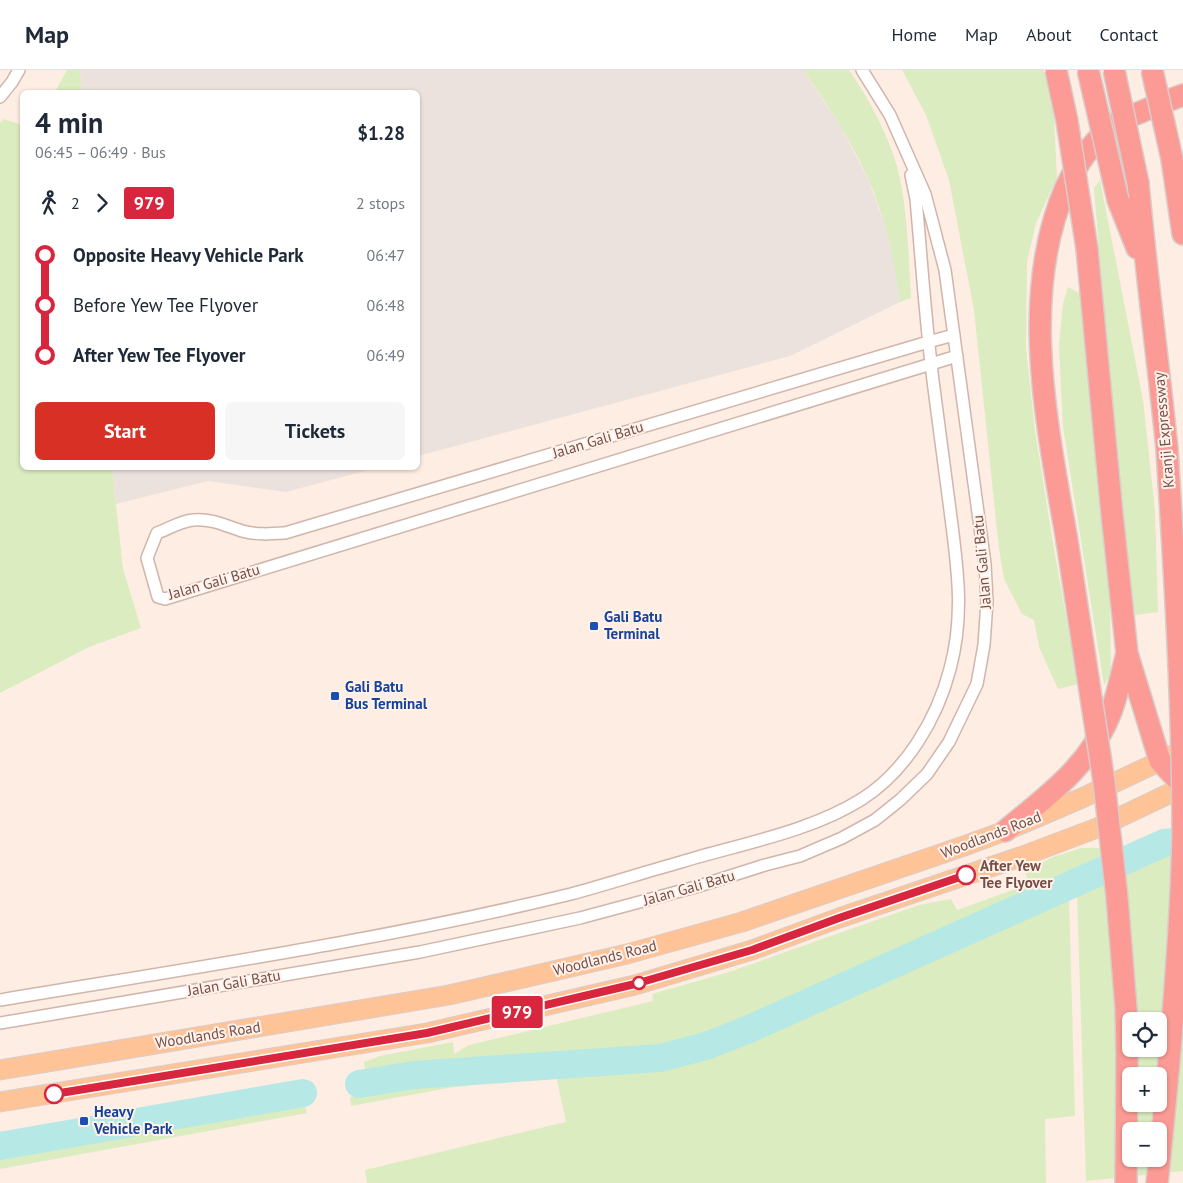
<!DOCTYPE html>
<html lang="en">
<head>
<meta charset="utf-8">
<style>
  :root { --surface:#fff; --page:#f6f6f7; --text:#1f2937; --muted:#747a83; --line:#e0e1e3; --accent:#d93025 }
  body { margin:0; font-family:"PT Sans",sans-serif; background:var(--page); color:var(--text); height:100vh; display:flex; flex-direction:column; font-size:19px; white-space:nowrap }
  * { box-sizing:border-box; margin:0 }
  p { font-size:16px; color:var(--muted) }
  .icon { flex:none; width:28px; height:28px; fill:none; stroke:currentColor; stroke-width:2; stroke-linecap:round; stroke-linejoin:round }
  .map { position:relative; flex:1; overflow:hidden }
  .sheet { position:absolute; left:20px; top:20px; width:400px; height:380px; display:flex; flex-direction:column; background:var(--surface); border-radius:8px; box-shadow:0 1px 4px #0004 }
  .sheet>* { flex:none }
  .badge { padding:0 10px; border-radius:4px; font-size:18px; line-height:32px }
  .fabs { position:absolute; left:1122px; top:942px; display:grid; gap:10px }
  .fabs a { display:grid; place-items:center; width:45px; height:45px; border-radius:8px; background:var(--surface); box-shadow:0 1px 4px #0004; font-size:25px }
  .map>.badge { position:absolute; translate:-50% -50%; box-shadow:0 0 0 2px #fff }
  .legs { display:flex; align-items:center; gap:8px; height:55px; padding:0 15px; font-size:16px }
  .legs p { margin-inline-start:auto }
  .overview { display:flex; align-items:center; justify-content:space-between; height:85px; padding:0 15px }
  h1 { font-size:28px; font-weight:800; line-height:38px }
  .cta { display:flex; gap:10px; margin-top:auto; padding:10px 15px }
  .cta a { flex:1; height:58px; border-radius:8px; background:var(--accent); color:#fff; font-size:20px; font-weight:800; line-height:58px; text-align:center }
  .cta a+a { background:var(--page); color:var(--text) }
  ul { padding:0 15px; list-style:none }
  li { display:flex; align-items:center; gap:18px; height:50px; font-size:19px }
  li i { display:grid; place-items:center; width:8px; height:100%; margin:0 6px; background:currentColor }
  li i::after { content:''; width:12px; height:12px; margin:-6px; border:4px solid; border-radius:50%; background:var(--surface) }
  li p { margin-inline-start:auto }
  li:first-child i { background:linear-gradient(#0000 50%,currentColor 0) }
  li:last-child i { background:linear-gradient(currentColor 50%,#0000 0) }
  header { display:flex; align-items:center; gap:30px; box-sizing:border-box; height:70px; padding:0 25px; background:var(--surface); border-bottom:1px solid var(--line) }
  header strong { font-size:24px }
  nav { display:flex; gap:28px; margin-inline-start:auto; font-size:18px }
  .map>svg:first-child { display:block }
  .industrial { fill:#ece2dd }
  .green { fill:#dbecc0; fill-rule:evenodd }
  .lines { fill:none; stroke-linecap:round; stroke-linejoin:round }
  .river { stroke:#b6e8e5; stroke-width:28 }
  .street-casing { stroke:#d1b5ab; stroke-width:14 }
  .primary-casing { stroke:#d9cdcb; stroke-width:21 }
  .highway-casing { stroke:#d9cdcb; stroke-width:24 }
  .street { stroke:#fff; stroke-width:11 }
  .primary { stroke:#ffc398; stroke-width:19 }
  .highway { stroke:#fc9b95; stroke-width:21 }
  .highway-bridge-casing { stroke:#d9cdcb; stroke-width:24; stroke-linecap:butt }
  .highway-bridge { stroke:#fc9b95; stroke-width:21 }
  .line-1-casing { stroke:#fff; stroke-width:11 }
  .line-1 { stroke:#d7263d; stroke-width:8 }
  .transit-dot { fill:#1a4fb4; stroke:#fff2ea; stroke-width:2 }
  .stop-1-dot { fill:#fff; stroke:#d7263d; stroke-width:2.5 }
  .labels { text-anchor:middle; stroke-width:4; stroke-linejoin:round; paint-order:stroke }
  .street-label { font-size:15px; fill:#774e47; stroke:#fff2ea }
  .transit-label { font-size:15px; font-weight:bold; fill:#164399; stroke:#fff2ea; text-anchor:start }
  .stop-label { font-size:15px; font-weight:bold; fill:#774e47; stroke:#fff2ea; text-anchor:start }
</style>
</head>
<body>
<header>
<strong>Map</strong>
<nav><a>Home</a><a>Map</a><a>About</a><a>Contact</a></nav>
</header>
<div class="map">
<svg width="1183" height="1113" viewBox="0 0 1183 1113">
  <rect width="100%" height="100%" fill="#feede2"/>
  <path class="industrial" d="M80 0H803L840 55 868 109 885 155 894 192 900 232 790 286 418 386V22H81Z
    M112 398H376L286 422 208 411 116 434Z"/>
  <path class="green" d="M67 0H80L81 22H55Z
    M803 0H849C867 26 883 55 893 84 908 125 908 184 911 228L900 232C896 207 892 181 885 156 870 100 837 47 803 0Z
    M902 0H1044L1054 45 1057 108 1036 153 1027 192 1026 278 1035 361 1053 473 1078 614 1058 619 1039 577 1034 550 1022 544 1004 509 999 479 974 240 949 110 926 45Z
    M4 49 22 55V398H112L123 499 141 558 89 577 0 623V53Z
    M1100 110 1143 330 1155 441 1158 542 1135 545 1121 443 1094 118Z
    M1068 217 1083 225 1110 531 1111 604 1104 615 1063 357 1059 276 1063 234Z
    M1081 778H1103L1104 794 744 955 704 971 660 982 431 996 366 1007 364 992 380 986 453 972 454 984 469 975 653 931 652 924 729 902 919 835 951 829 957 840 1029 814 1025 801 1053 787Z
    M1183 781V1101L1086 1111 1077 822 1159 785ZM1131 951H1159V979H1131ZM1131 1006H1159V1034H1131ZM1131 1061H1159V1089H1131Z
    M1069 826 1075 1046 1045 1049 1046 1113H367L365 1100 566 1052 556 1005 448 1018 351 1036 350 1027 360 1025 359 1021 416 1012 556 1001 557 1005 662 998 721 984Z
    M304 1031 307 1043 0 1099V1082Z"/>
  <g class="lines">
    <path class="river" d="M359 1014 414 1005 660 988 706 976 747 960 1164 773 1183 771
      M0 1076 303 1023"/>
    <g class="street-casing">
      <path id="street" d="M0 27 12 12 19 0
        M954 265 928 272 285 463C270 464 257 465 242 461 226 456 211 448 193 450 181 451 168 459 157 463L147 488 158 527 165 529 957 286
        M0 930C191 898 383 870 571 824 608 814 645 802 681 792 740 774 810 762 862 729 906 701 937 649 950 599 965 544 957 495 950 440 945 402 940 364 935 326 926 261 922 195 916 129L911 105
        M0 953 420 882 580 848 699 816 765 795 800 786 842 768 875 750 900 730 927 704 949 672 977 614 984 575 987 531 985 494 945 200 925 124 890 45 862 0"/>
    </g>
    <g class="primary-casing">
      <path id="primary" d="M0 1000 449 925 627 884 742 852 964 776 1005 761 1082 728 1173 685
        M0 1032 427 963 635 915 752 880 839 848 1023 786 1097 758 1183 717"/>
    </g>
    <g class="highway-casing">
      <path id="highway" d="M1172 89 1183 164
        M1138 113C1146 202 1158 290 1167 379
        M1118 130 1137 178
        M1087 179 1112 444 1127 583 1160 691 1177 709 1183 711
        M1067 471C1048 359 1018 227 1066 117 1078 92 1096 66 1120 51 1126 47 1134 45 1141 42 1155 36 1169 30 1183 25
        M1005 761C1048 725 1090 696 1111 642 1118 623 1122 602 1127 583
        M1157 1113 1159 1095"/>
    </g>
    <use href="#street" class="street"/>
    <use href="#primary" class="primary"/>
    <use href="#highway" class="highway"/>
    <g class="highway-bridge-casing">
      <path id="highway-bridge" d="M1056 0 1067 51 1087 179
        M1088 0 1118 130
        M1114 0 1138 113
        M1152 0 1172 89
        M1067 471 1104 712 1117 827 1126 938 1127 985 1126 1113
        M1159 1095C1170 986 1180 877 1183 767 1183 638 1175 508 1167 379"/>
    </g>
    <use href="#highway-bridge" class="highway-bridge"/>
  </g>
  <g class="lines">
    <g class="line-1-casing">
      <path id="line-1" d="M54 1024 427 963 635 914 752 880 839 848 966 805"/>
    </g>
    <use href="#line-1" class="line-1"/>
  </g>
  <g class="transit-dot">
    <rect x="589" y="551" width="10" height="10" rx="2.5"/>
    <rect x="330" y="621" width="10" height="10" rx="2.5"/>
    <rect x="79" y="1046" width="10" height="10" rx="2.5"/>
  </g>
  <g class="stop-1-dot">
    <circle cx="966" cy="805" r="9"/>
    <circle cx="639" cy="913" r="6"/>
    <circle cx="54" cy="1024" r="9"/>
  </g>
  <g class="labels">
    <g class="street-label">
      <text transform="translate(1164 360) rotate(-95)" y="5">Kranji Expressway</text>
      <text transform="translate(598 370) rotate(-17)" y="5">Jalan Gali Batu</text>
      <text transform="translate(982 492) rotate(-95)" y="5">Jalan Gali Batu</text>
      <text transform="translate(214 512) rotate(-16)" y="5">Jalan Gali Batu</text>
      <text transform="translate(991 765) rotate(-21)" y="5">Woodlands Road</text>
      <text transform="translate(689 818) rotate(-16)" y="5">Jalan Gali Batu</text>
      <text transform="translate(605 888) rotate(-14)" y="5">Woodlands Road</text>
      <text transform="translate(234 913) rotate(-10)" y="5">Jalan Gali Batu</text>
      <text transform="translate(208 965) rotate(-9)" y="5">Woodlands Road</text>
    </g>
    <g class="transit-label">
      <text x="604" y="552">Gali Batu<tspan x="604" dy="17">Terminal</tspan></text>
      <text x="345" y="622">Gali Batu<tspan x="345" dy="17">Bus Terminal</tspan></text>
      <text x="94" y="1047">Heavy<tspan x="94" dy="17">Vehicle Park</tspan></text>
    </g>
    <g class="stop-label">
      <text x="980" y="801">After Yew<tspan x="980" dy="17">Tee Flyover</tspan></text>
    </g>
  </g>
</svg>
<div class="fabs">
<a><svg class="icon" aria-label="locate" viewBox="0 0 24 24"><circle cx="12" cy="12" r="6"/><path d="M12 2v4M12 18v4M2 12h4M18 12h4"/></svg></a>
<a>+</a>
<a>−</a>
</div>
<b class="badge" style="left:517px;top:942px;background:#d7263d;color:#fff">979</b>
<section class="sheet">
<div class="overview"><div><h1>4 min</h1><p>06:45 – 06:49 · Bus</p></div><b>$1.28</b></div>
<div class="legs"><svg class="icon" aria-label="walk" viewBox="0 0 24 24"><circle cx="13" cy="4" r="2"/><path d="M13 8l-2 6 4 7M11 14l-3 7M7 12l3-4h3l4 4"/></svg>2<svg class="icon" aria-label="forward" viewBox="0 0 24 24"><path d="M9 5l7 7-7 7"/></svg><b class="badge" style="background:#d7263d;color:#fff">979</b><p>2 stops</p></div>
<ul>
<li><i style="color:#d7263d"></i><b>Opposite Heavy Vehicle Park</b><p>06:47</p></li>
<li><i style="color:#d7263d"></i><span>Before Yew Tee Flyover</span><p>06:48</p></li>
<li><i style="color:#d7263d"></i><b>After Yew Tee Flyover</b><p>06:49</p></li>
</ul>
<div class="cta"><a>Start</a><a>Tickets</a></div>
</section>
</div>
</body>
</html>
